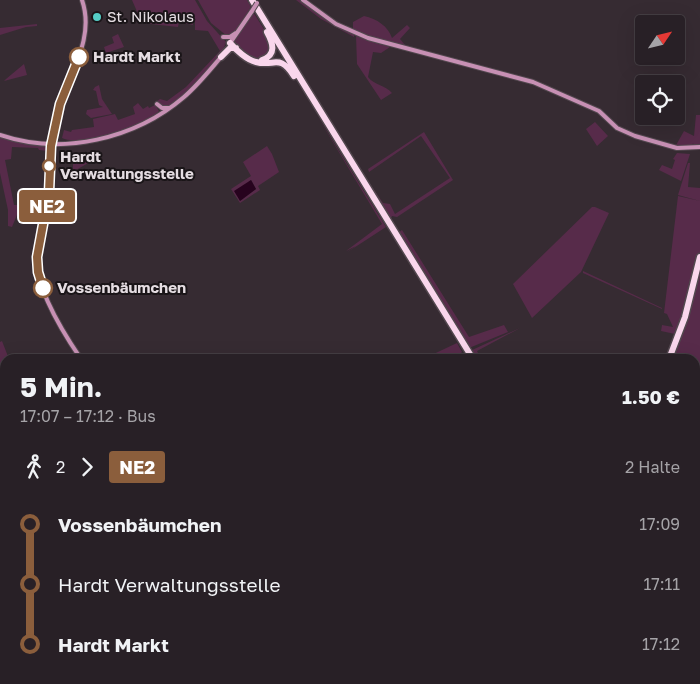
<!DOCTYPE html>
<html lang="de">
<head>
<meta charset="utf-8">
<style>
  :root { --surface:#282026; --page:#30282e; --text:#f1f3f6; --muted:#a5a3a7; --line:#443e43 }
  body { margin:0; font-family:"Golos Text",sans-serif; background:var(--page); color:var(--text); height:100vh; display:flex; flex-direction:column; font-size:19px; white-space:nowrap }
  * { box-sizing:border-box; margin:0 }
  p { font-size:16px; color:var(--muted) }
  .icon { flex:none; width:28px; height:28px; fill:none; stroke:currentColor; stroke-width:2; stroke-linecap:round; stroke-linejoin:round }
  .map { position:relative; flex:1; overflow:hidden }
  .panel { position:absolute; left:0px; top:354px; width:700px; height:331px; display:flex; flex-direction:column; background:var(--surface); border-radius:15px 15px 0 0; box-shadow:0 5px 20px #0002,0 0 0 1px var(--line) }
  .panel>* { flex:none }
  .badge { padding:0 10px; border-radius:4px; font-size:18px; line-height:32px }
  .needle { width:32px; rotate:55deg }
  .fabs { position:absolute; left:635px; top:15px; display:grid; gap:10px }
  .fabs a { display:grid; place-items:center; width:50px; height:50px; border-radius:5px; background:var(--surface); box-shadow:0 5px 20px #0002,0 0 0 1px var(--line); font-size:25px }
  .map>.badge { position:absolute; translate:-50% -50%; box-shadow:0 0 0 2px #fff }
  .legs { display:flex; align-items:center; gap:8px; height:55px; padding:0 20px; font-size:16px }
  .legs p { margin-inline-start:auto }
  .head { display:flex; align-items:center; justify-content:space-between; height:85px; padding:0 20px }
  h1 { font-size:28px; font-weight:700; line-height:38px }
  ul { padding:0 20px; list-style:none }
  li { display:flex; align-items:center; gap:18px; height:60px; font-size:19px }
  li i { display:grid; place-items:center; width:8px; height:100%; margin:0 6px; background:currentColor }
  li i::after { content:''; width:12px; height:12px; margin:-6px; border:4px solid; border-radius:50%; background:var(--surface) }
  li p { margin-inline-start:auto }
  li:first-child i { background:linear-gradient(#0000 50%,currentColor 0) }
  li:last-child i { background:linear-gradient(currentColor 50%,#0000 0) }
  .map>svg:first-child { display:block }
  .green { fill:#572b4a; fill-rule:evenodd }
  .water { fill:#27031e }
  .lines { fill:none; stroke-linecap:round; stroke-linejoin:round }
  .secondary-casing { stroke:#52474e; stroke-width:6 }
  .primary-casing { stroke:#52474e; stroke-width:8 }
  .highway-casing { stroke:#52474e; stroke-width:9 }
  .secondary { stroke:#c790b4; stroke-width:4 }
  .primary { stroke:#f1aad9; stroke-width:5 }
  .highway { stroke:#f9d6ec; stroke-width:6 }
  .secondary-bridge-casing { stroke:#52474e; stroke-width:6; stroke-linecap:butt }
  .secondary-bridge { stroke:#c790b4; stroke-width:4 }
  .line-1-casing { stroke:#fff; stroke-width:11 }
  .line-1 { stroke:#8b5e3c; stroke-width:8 }
  .poi-dot { fill:#55cdc6; stroke:#1a1518; stroke-width:2 }
  .stop-1-dot { fill:#fff; stroke:#8b5e3c; stroke-width:2.5 }
  .labels { text-anchor:middle; stroke-width:4; stroke-linejoin:round; paint-order:stroke }
  .poi-label { font-size:15px; fill:#e5dde2; stroke:#1a1518; text-anchor:start }
  .stop-label { font-size:15px; font-weight:bold; fill:#e5dde2; stroke:#1a1518; text-anchor:start }
</style>
</head>
<body>
<div class="map">
<svg width="700" height="684" viewBox="0 0 700 684">
  <rect width="100%" height="100%" fill="#362b32"/>
  <path class="green" d="M132 0H195L207 21 226 42 224 45 226 43C222 56 180 105 167 106 163 107 160 105 156 100L157 101 160 99 167 101 186 87 220 51 208 31 195 30V22L193 21V25L179 22 178 27 142 23Z
    M198 0H247L251 7 236 31 231 36 230 34 229 36H227L211 23Z
    M296 0H301L328 20 354 34V37L321 19Z
    M253 12 269 37 271 53 260 59 250 56 234 42Z
    M364 16C377 19 388 26 392 38L407 25 410 28 400 39 405 45 395 44 353 31V22Z
    M37 24V26L26 27 0 35V28Z
    M118 34 124 47 106 53 104 47 114 43 112 37Z
    M356 36 390 47 381 53 373 52 368 77C374 85 385 85 392 93L381 100 357 64Z
    M24 64 27 75 4 81 6 79Z
    M99 85 102 99 112 114 91 118 86 114 87 110 103 107 99 105 96 91 93 90 95 87Z
    M138 103 143 109 148 106 149 108 155 105 159 111C146 126 80 147 62 138L64 130 71 132 72 130 94 127 93 119 115 114 118 120 135 114 133 107Z
    M316 114 386 227 346 253 356 246 346 251 382 224Z
    M696 115H700V145L694 147 693 143 692 147H675L684 131 694 136Z
    M595 122 608 136 597 146 586 129Z
    M424 132 453 180 397 217 392 216 390 221 361 173 362 172 383 203 390 204 395 214 450 178 421 136 369 172 368 169Z
    M0 137 10 140 44 145 47 146 48 151 39 150 38 148 12 147 11 159 5 160 14 205H21L12 227 8 226V210L0 173Z
    M267 146 272 154 279 172 258 186 260 190 240 203 231 189 251 176 243 162ZM251 180 256 189 240 201Z
    M83 153 90 162 76 170H73V156L75 154Z
    M677 153 690 154 681 181 659 170 662 165 672 169 675 160 673 159Z
    M688 163H690L688 187 700 188V201L678 195Z
    M678 196 700 201V380L695 377V359H664L675 334 661 331 662 325 673 327 667 314 664 313Z
    M592 207H595L609 213 581 272 532 318 513 284Z
    M402 230 469 337 504 325 508 332 469 348 399 232Z
    M583 271 662 308V309L583 273Z
    M520 328 477 351 481 359H477L470 351Z
    M2 341 9 359H5V401H0V342Z
    M457 343 462 352 459 355 463 353 466 359H423Z
    M5 425V458L0 456V428Z
    M0 493 5 495V538L4 535 0 536Z
    M700 515V556L695 552V516Z
    M0 566 5 579V645H0Z
    M54 680H191L187 684H53Z
    M402 680H440L441 684H404Z"/>
  <path class="water" d="M251 180 256 189 240 201 234 191Z"/>
  <g class="lines">
    <g class="secondary-casing">
      <path id="secondary" d="M303 0 336 24 368 38 533 82 599 111 617 128 635 136 677 148 700 147
        M223 37H230L236 33
        M230 43 252 11
        M157 104 162 108H169
        M0 135C62 156 135 139 184 97 198 85 209 71 221 57
        M81 359C64 334 34 286 37 255 39 234 48 213 49 192 50 180 49 169 50 158 51 138 56 117 62 98 74 66 94 35 82 0"/>
    </g>
    <g class="primary-casing">
      <path id="primary" d="M191 684 195 680"/>
    </g>
    <g class="highway-casing">
      <path id="highway" d="M252 0 473 359
        M230 43C236 50 247 60 256 62 275 67 279 53 294 76
        M221 57 230 48H236
        M262 60C277 55 273 43 267 32
        M669 359 685 317 700 257
        M695 587 700 590
        M271 684 275 680"/>
    </g>
    <use href="#secondary" class="secondary"/>
    <use href="#primary" class="primary"/>
    <use href="#highway" class="highway"/>
    <g class="secondary-bridge-casing">
      <path id="secondary-bridge" d="M252 11 257 3"/>
    </g>
    <use href="#secondary-bridge" class="secondary-bridge"/>
  </g>
  <g class="lines">
    <g class="line-1-casing">
      <path id="line-1" d="M43 288 38 272 37 257 49 192 51 146 60 104 79 57"/>
    </g>
    <use href="#line-1" class="line-1"/>
  </g>
  <circle class="poi-dot" cx="97" cy="17" r="5"/>
  <g class="stop-1-dot">
    <circle cx="79" cy="57" r="9"/>
    <circle cx="49" cy="166" r="6"/>
    <circle cx="43" cy="288" r="9"/>
  </g>
  <g class="labels">
    <g class="poi-label">
      <text x="107" y="22">St. Nikolaus</text>
    </g>
    <g class="stop-label">
      <text x="93" y="62">Hardt Markt</text>
      <text x="60" y="162">Hardt<tspan x="60" dy="17">Verwaltungsstelle</tspan></text>
      <text x="57" y="293">Vossenbäumchen</text>
    </g>
  </g>
</svg>
<div class="fabs">
<a><svg class="needle" viewBox="-14 -14 28 28"><path d="M0-13l5 13h-10z" fill="#e53935"/><path d="M0 13l5-13h-10z" fill="#a5a3a7"/></svg></a>
<a><svg class="icon" aria-label="locate" viewBox="0 0 24 24"><circle cx="12" cy="12" r="6"/><path d="M12 2v4M12 18v4M2 12h4M18 12h4"/></svg></a>
</div>
<b class="badge" style="left:47px;top:206px;background:#8b5e3c;color:#fff">NE2</b>
<section class="panel">
<div class="head"><div><h1>5 Min.</h1><p>17:07 – 17:12 · Bus</p></div><b>1.50 €</b></div>
<div class="legs"><svg class="icon" aria-label="walk" viewBox="0 0 24 24"><circle cx="13" cy="4" r="2"/><path d="M13 8l-2 6 4 7M11 14l-3 7M7 12l3-4h3l4 4"/></svg>2<svg class="icon" aria-label="forward" viewBox="0 0 24 24"><path d="M9 5l7 7-7 7"/></svg><b class="badge" style="background:#8b5e3c;color:#fff">NE2</b><p>2 Halte</p></div>
<ul>
<li><i style="color:#8b5e3c"></i><b>Vossenbäumchen</b><p>17:09</p></li>
<li><i style="color:#8b5e3c"></i><span>Hardt Verwaltungsstelle</span><p>17:11</p></li>
<li><i style="color:#8b5e3c"></i><b>Hardt Markt</b><p>17:12</p></li>
</ul>
</section>
</div>
</body>
</html>
